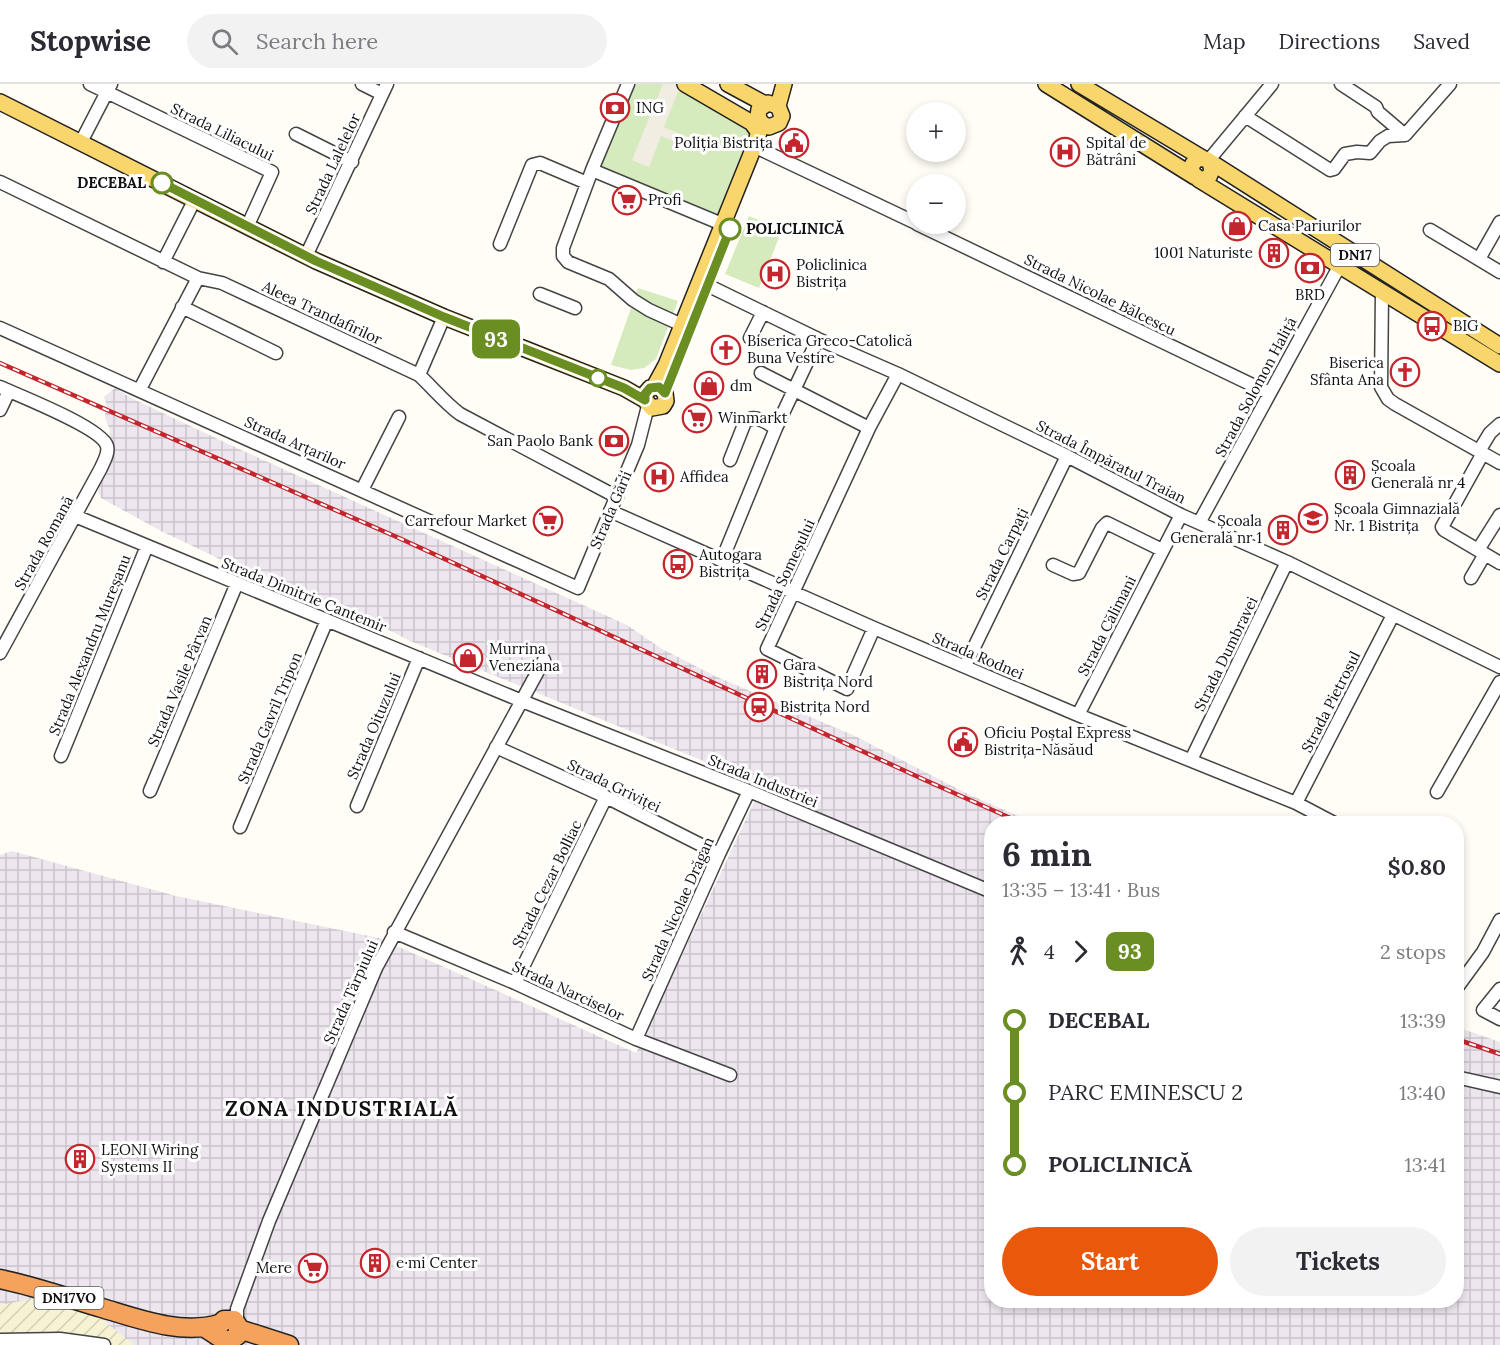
<!DOCTYPE html>
<html lang="en">
<head>
<meta charset="utf-8">
<style>
  :root { --surface:#fff; --page:#f2f2f3; --text:#2b2b33; --muted:#7c7c81; --line:#e1e1e2; --accent:#ea580c }
  body { margin:0; font-family:Lora,serif; background:var(--page); color:var(--text); height:100vh; display:flex; flex-direction:column; font-size:22px; white-space:nowrap }
  * { box-sizing:border-box; margin:0 }
  p { font-size:20px; color:var(--muted) }
  .icon { flex:none; width:33px; height:33px; fill:none; stroke:currentColor; stroke-width:2; stroke-linecap:round; stroke-linejoin:round }
  .map { position:relative; flex:1; overflow:hidden }
  .side { position:absolute; left:984px; top:732px; width:480px; height:492px; display:flex; flex-direction:column; background:var(--surface); border-radius:24px; box-shadow:0 3px 9px #0003 }
  .side>* { flex:none }
  .badge { padding:0 12px; border-radius:9px; font-size:21px; line-height:39px }
  .buttons { position:absolute; left:906px; top:18px; display:grid; gap:12px }
  .buttons a { display:grid; place-items:center; width:60px; height:60px; border-radius:50%; background:var(--surface); box-shadow:0 3px 9px #0003; font-size:30px }
  .map>.badge { position:absolute; translate:-50% -50%; box-shadow:0 0 0 3px #fff }
  .legs { display:flex; align-items:center; gap:9px; height:66px; padding:0 18px; font-size:20px }
  .legs p { margin-inline-start:auto }
  .headline { display:flex; align-items:center; justify-content:space-between; height:102px; padding:0 18px }
  h1 { font-size:33px; font-weight:700; line-height:45px }
  .primary-button { display:flex; gap:12px; margin-top:auto; padding:12px 18px }
  .primary-button a { flex:1; height:69px; border-radius:36px; background:var(--accent); color:#fff; font-size:24px; font-weight:700; line-height:69px; text-align:center }
  .primary-button a+a { background:var(--page); color:var(--text) }
  ul { padding:0 18px; list-style:none }
  li { display:flex; align-items:center; gap:21px; height:72px; font-size:22px }
  li i { display:grid; place-items:center; width:9px; height:100%; margin:0 8px; background:currentColor }
  li i::after { content:''; width:15px; height:15px; margin:-8px; border:4px solid; border-radius:50%; background:var(--surface) }
  li p { margin-inline-start:auto }
  li:first-child i { background:linear-gradient(#0000 50%,currentColor 0) }
  li:last-child i { background:linear-gradient(currentColor 50%,#0000 0) }
  header { display:flex; align-items:center; gap:36px; box-sizing:border-box; height:84px; padding:0 30px; background:var(--surface); border-bottom:2px solid var(--line) }
  header strong { font-size:28px }
  nav { display:flex; gap:33px; margin-inline-start:auto; font-size:21px }
  .search { width:420px; height:54px; background:var(--page); display:flex; align-items:center; gap:15px; box-sizing:border-box; padding:0 21px; border-radius:33px; color:var(--muted); font-size:22px }
  .map>svg:first-child { display:block }
  .industrial { fill:url(#industrial-grid) }
  .farmland { fill:url(#farmland-furrows) }
  .grass { fill:#d5ebbd }
  .plaza { fill:#f1ede2 }
  .lines { fill:none; stroke-linecap:round; stroke-linejoin:round }
  .minor-casing { stroke:#444; stroke-width:15 }
  .major-casing { stroke:#222; stroke-width:18 }
  .highway-casing { stroke:#222; stroke-width:21 }
  .minor { stroke:#fff; stroke-width:12 }
  .major { stroke:#f9d66b; stroke-width:15 }
  .highway { stroke:#f5a25d; stroke-width:18 }
  .rail-casing { stroke:#c4262e; stroke-width:4.5 }
  .rail { stroke:#fff; stroke-width:2; stroke-dasharray:7; stroke-linecap:butt }
  .line-1-casing { stroke:#fff; stroke-width:14 }
  .line-1 { stroke:#6b8e23; stroke-width:9 }
  .stop-1-dot { fill:#fff; stroke:#6b8e23; stroke-width:3 }
  .labels { text-anchor:middle; stroke-width:6; stroke-linejoin:round; paint-order:stroke }
  .shield { fill:#fff; stroke:#585858; stroke-width:1.5 }
  .shield-label { font-size:14px; font-weight:bold; fill:#111 }
  .poi-label { font-size:15px; fill:#111; stroke:#fff; text-anchor:start }
  .street-label { font-size:15px; fill:#111; stroke:#fff }
  .stop-label { font-size:15px; font-weight:bold; fill:#111; stroke:#fff; text-anchor:end }
  .district-label { font-size:21px; font-weight:bold; letter-spacing:1.5px; fill:#111; stroke:#fff }
</style>
</head>
<body>
<header>
<strong>Stopwise</strong>
<div class="search"><svg class="icon" aria-label="search" viewBox="0 0 24 24"><circle cx="10" cy="10" r="6"/><path d="M15 15l6 6"/></svg>Search here</div>
<nav><a>Map</a><a>Directions</a><a>Saved</a></nav>
</header>
<div class="map">
<svg width="1500" height="1261" viewBox="0 0 1500 1261">
  <defs>
    <pattern id="industrial-grid" width="8" height="8" patternUnits="userSpaceOnUse" patternTransform="scale(1.5)"><rect width="8" height="8" fill="#eee6ef"/><path d="M0 4h8M4 0v8" fill="none" stroke="#cbc4cc"/></pattern>
    <pattern id="farmland-furrows" width="10" height="10" patternUnits="userSpaceOnUse" patternTransform="scale(1.5)"><rect width="10" height="10" fill="#f6f3d4"/><path d="M-1 1l2-2M0 10L10 0M9 11l2-2" fill="none" stroke="#d2cfb5"/></pattern>
  </defs>
  <rect width="100%" height="100%" fill="#fffdf5"/>
  <path class="industrial" d="M115 304 131 314 239 365 627 541 662 565 715 592 855 652 968 710 1034 739 992 740V1216H1456L1457 943 1500 958V1261H134L88 1225 14 1219 0 1221V771L12 767 176 812 379 854 636 969 762 701 410 557 383 543 263 491 226 478 161 447 101 414 98 408 100 393 110 346 105 334 106 319 104 313Z"/>
  <path class="farmland" d="M53 1211 88 1225 134 1261H0V1221Z"/>
  <path class="grass" d="M628 0H676L752 45 715 136 592 86Z
    M749 132 782 146 759 204 725 190Z
    M638 204 678 217 656 275 644 284 631 286 611 281Z"/>
  <path class="plaza" d="M663 0H676L680 2 664 43 694 56 691 64 661 52 649 83 632 76Z"/>
  <g class="lines">
    <g class="minor-casing">
      <path id="minor" d="M90 0 272 88 248 141
        M362 0 382 10
        M628 0 592 86 563 164V172L568 178 609 195 633 216 649 226 682 241
        M1341 0 1376 23 1378 28 1405 51
        M1245 32 1330 86 1334 85 1345 70 1357 68 1370 69 1380 57 1388 52 1405 51
        M296 50 352 78
        M1405 51 1450 0
        M81 58 111 0
        M762 66 916 139
        M1208 77 1272 0
        M592 86 722 140
        M0 98 198 194 222 199 419 291C433 304 445 319 460 330L617 413
        M917 140 1269 309
        M1430 146 1500 188
        M500 160 532 81 540 79 587 99
        M306 172 387 0
        M1479 175 1500 138
        M163 178 195 115
        M707 201 818 255 898 290 1067 372 1181 431 1287 478 1500 583
        M1382 208 1381 303 1388 315 1395 320 1500 379
        M540 210 575 224
        M182 223 276 269
        M0 244 578 504 638 361 648 322
        M750 254 763 228
        M761 289 869 344
        M419 291 444 233
        M0 303C20 312 102 344 107 362 109 369 104 377 101 384L0 569
        M140 305 198 194
        M0 326 9 307
        M1479 367 1490 349 1500 340
        M1483 369 1442 443 1444 446 1500 479
        M730 376 745 338C755 329 766 339 776 344
        M362 406 399 333
        M610 427 874 544 1078 631 1296 719 1336 740
        M75 432 522 617 749 707 992 808
        M1199 439 1340 181
        M1478 466 1500 431
        M722 476 776 344 818 255
        M1053 481 1073 490 1079 489 1102 444 1107 439 1162 466
        M1471 494 1485 470
        M874 544 847 605 767 565 869 344 898 290
        M965 582 1067 372
        M1078 631 1181 431
        M496 663 606 713 719 770
        M61 672 147 462
        M1191 676 1287 478
        M150 707 237 499
        M1437 708 1500 598
        M1296 719 1393 531
        M357 722 419 574
        M240 743 327 536
        M394 848 515 899 636 955 730 991
        M515 899 606 713
        M1456 905 1483 868 1500 836
        M1500 905 1483 926 1500 935
        M636 955 719 770 749 707
        M1456 993 1500 1003
        M237 1239V1225L269 1137 376 884 544 576
        M0 1256 60 1255 104 1261"/>
    </g>
    <g class="major-casing">
      <path id="major" d="M685 0 752 39 759 49
        M728 0 765 20
        M1046 0 1195 93
        M1079 0 1204 75
        M0 18 316 177 444 233 624 304 645 316 652 324 663 322 666 317 665 309 659 303 650 304 645 310V316
        M778 22 784 0
        M1210 79 1212 86 1209 93 1201 96 1193 90C1189 80 1196 73 1206 75L1500 262
        M1198 95 1500 280
        M654 303 666 281 756 58 761 39 758 32 759 25 768 19 778 22 782 32 779 39 769 43 761 39"/>
    </g>
    <g class="highway-casing">
      <path id="highway" d="M0 1195C34 1202 68 1214 102 1224 139 1235 181 1251 219 1240
        M205 1244 222 1255 230 1257 238 1251V1242L234 1236H224L217 1244 218 1251
        M239 1245 289 1261"/>
    </g>
    <use href="#minor" class="minor"/>
    <use href="#major" class="major"/>
    <use href="#highway" class="highway"/>
    <g class="rail-casing">
      <path id="rail" d="M0 279 399 454 927 697 1024 740
        M1456 955 1500 970"/>
    </g>
    <use href="#rail" class="rail"/>
  </g>
  <g class="lines">
    <g class="line-1-casing">
      <path id="line-1" d="M162 99 316 177 444 233 624 304 645 316V310L650 304 659 303 665 309 730 145"/>
    </g>
    <use href="#line-1" class="line-1"/>
  </g>
  <defs>
    <g id="bank-ring" transform="scale(1.5)"><circle r="9.5" fill="#fff" stroke="#c4262e" stroke-width="1.5"/><path d="M-6-4H6V4H-6ZM0-2.3a2.3 2.3 0 1 0 0 4.6a2.3 2.3 0 1 0 0-4.6Z" fill="#c4262e"/></g>
    <g id="civic-ring" transform="scale(1.5)"><circle r="9.5" fill="#fff" stroke="#c4262e" stroke-width="1.5"/><path d="M-.6-6.5H3V-4.5H.6V-3L4-1V1h2V6H-6V1h2V-1L-.6-3ZM-1.2 2.5V6h2.4V2.5Z" fill="#c4262e"/></g>
    <g id="hospital-ring" transform="scale(1.5)"><circle r="9.5" fill="#fff" stroke="#c4262e" stroke-width="1.5"/><path d="M-5-5h3v3.5h4V-5h3V5h-3V1.5h-4V5h-3Z" fill="#c4262e"/></g>
    <g id="supermarket-ring" transform="scale(1.5)"><circle r="9.5" fill="#fff" stroke="#c4262e" stroke-width="1.5"/><path d="M-6-5.5h2.5l.6 2H6L4.5 2H-2.5L-4.4-4H-6ZM-1.5 3.2a1.3 1.3 0 1 0 .1 0ZM3 3.2a1.3 1.3 0 1 0 .1 0Z" fill="#c4262e"/></g>
    <g id="shop-ring" transform="scale(1.5)"><circle r="9.5" fill="#fff" stroke="#c4262e" stroke-width="1.5"/><path d="M-5-2.5h2.3a2.7 3.5 0 0 1 5.4 0H5L5.5 6h-11ZM-1.5-2.5h3a1.5 2.3 0 0 0-3 0Z" fill="#c4262e"/></g>
    <g id="building-ring" transform="scale(1.5)"><circle r="9.5" fill="#fff" stroke="#c4262e" stroke-width="1.5"/><path d="M-4-6H4V6H1V3H-1V6H-4ZM-2.5-4.3h1.7v1.8h-1.7ZM.8-4.3h1.7v1.8H.8ZM-2.5-1h1.7V.8h-1.7ZM.8-1h1.7V.8H.8Z" fill="#c4262e"/></g>
    <g id="bus-ring" transform="scale(1.5)"><circle r="9.5" fill="#fff" stroke="#c4262e" stroke-width="1.5"/><path d="M-5-6H5V4H4V6H2V4H-2V6H-4V4H-5ZM-3.5-4V0h7V-4ZM-3.5 1.2v1.5H-2V1.2ZM2 1.2v1.5H3.5V1.2Z" fill="#c4262e"/></g>
    <g id="church-ring" transform="scale(1.5)"><circle r="9.5" fill="#fff" stroke="#c4262e" stroke-width="1.5"/><path d="M-1.2-6h2.4v3.5h3.3v2.4h-3.3V6h-2.4V-.1h-3.3v-2.4h3.3Z" fill="#c4262e"/></g>
    <g id="school-ring" transform="scale(1.5)"><circle r="9.5" fill="#fff" stroke="#c4262e" stroke-width="1.5"/><path d="M0-5L7-2L0 1L-7-2ZM-4 1L0 2.5L4 1V4Q0 6-4 4Z" fill="#c4262e"/></g>
    <g id="station-ring" transform="scale(1.5)"><circle r="9.5" fill="#fff" stroke="#c4262e" stroke-width="1.5"/><path d="M-3-6H3Q5-6 5-4V2Q5 4 3 4L4.5 6H3L1.5 4h-3L-3 6H-4.5L-3 4Q-5 4-5 2V-4Q-5-6-3-6ZM-3.5-4v3h7v-3ZM-3.5 1v1.5H-2V1ZM2 1v1.5H3.5V1Z" fill="#c4262e"/></g>
  </defs>
  <g fill-rule="evenodd">
    <use href="#bank-ring" x="615" y="24"/>
    <use href="#civic-ring" x="794" y="59"/>
    <use href="#hospital-ring" x="1065" y="68"/>
    <use href="#supermarket-ring" x="627" y="116"/>
    <use href="#shop-ring" x="1237" y="142"/>
    <use href="#building-ring" x="1274" y="169"/>
    <use href="#bank-ring" x="1310" y="184"/>
    <use href="#hospital-ring" x="775" y="190"/>
    <use href="#bus-ring" x="1432" y="242"/>
    <use href="#church-ring" x="726" y="266"/>
    <use href="#church-ring" x="1405" y="288"/>
    <use href="#shop-ring" x="709" y="302"/>
    <use href="#supermarket-ring" x="697" y="334"/>
    <use href="#bank-ring" x="614" y="357"/>
    <use href="#building-ring" x="1350" y="391"/>
    <use href="#hospital-ring" x="659" y="393"/>
    <use href="#school-ring" x="1313" y="434"/>
    <use href="#supermarket-ring" x="548" y="437"/>
    <use href="#building-ring" x="1283" y="446"/>
    <use href="#bus-ring" x="678" y="480"/>
    <use href="#shop-ring" x="468" y="574"/>
    <use href="#building-ring" x="762" y="590"/>
    <use href="#station-ring" x="759" y="623"/>
    <use href="#civic-ring" x="963" y="658"/>
    <use href="#building-ring" x="80" y="1075"/>
    <use href="#building-ring" x="375" y="1179"/>
    <use href="#supermarket-ring" x="313" y="1184"/>
  </g>
  <g class="stop-1-dot">
    <circle cx="162" cy="99" r="10"/>
    <circle cx="730" cy="145" r="10"/>
    <circle cx="598" cy="294" r="8"/>
  </g>
  <g class="labels">
    <g class="shield">
      <rect x="1331" y="160" width="48" height="22" rx="4.5"/>
      <rect x="34.5" y="1203" width="69" height="22" rx="4.5"/>
    </g>
    <g class="shield-label">
      <text x="1355" y="176">DN17</text>
      <text x="69" y="1219">DN17VO</text>
    </g>
    <g class="poi-label">
      <text x="636" y="29">ING</text>
      <text x="773" y="64" text-anchor="end">Poliția Bistrița</text>
      <text x="1086" y="64">Spital de<tspan x="1086" dy="17">Bătrâni</tspan></text>
      <text x="648" y="121">Profi</text>
      <text x="1258" y="147">Casa Pariurilor</text>
      <text x="1253" y="174" text-anchor="end">1001 Naturiste</text>
      <text x="796" y="186">Policlinica<tspan x="796" dy="17">Bistrița</tspan></text>
      <text x="1310" y="216" text-anchor="middle">BRD</text>
      <text x="1453" y="247">BIG</text>
      <text x="747" y="262">Biserica Greco-Catolică<tspan x="747" dy="17">Buna Vestire</tspan></text>
      <text x="1384" y="284" text-anchor="end">Biserica<tspan x="1384" dy="17">Sfânta Ana</tspan></text>
      <text x="730" y="307">dm</text>
      <text x="718" y="339">Winmarkt</text>
      <text x="593" y="362" text-anchor="end">San Paolo Bank</text>
      <text x="1371" y="387">Școala<tspan x="1371" dy="17">Generală nr 4</tspan></text>
      <text x="680" y="398">Affidea</text>
      <text x="1334" y="430">Școala Gimnazială<tspan x="1334" dy="17">Nr. 1 Bistrița</tspan></text>
      <text x="527" y="442" text-anchor="end">Carrefour Market</text>
      <text x="1262" y="442" text-anchor="end">Școala<tspan x="1262" dy="17">Generală nr 1</tspan></text>
      <text x="699" y="476">Autogara<tspan x="699" dy="17">Bistrița</tspan></text>
      <text x="489" y="570">Murrina<tspan x="489" dy="17">Veneziana</tspan></text>
      <text x="783" y="586">Gara<tspan x="783" dy="17">Bistrița Nord</tspan></text>
      <text x="780" y="628">Bistrița Nord</text>
      <text x="984" y="654">Oficiu Poștal Express<tspan x="984" dy="17">Bistrița-Năsăud</tspan></text>
      <text x="101" y="1071">LEONI Wiring<tspan x="101" dy="17">Systems II</tspan></text>
      <text x="396" y="1184">e·mi Center</text>
      <text x="292" y="1189" text-anchor="end">Mere</text>
    </g>
    <g class="street-label">
      <text transform="translate(222 48) rotate(26)" y="5">Strada Liliacului</text>
      <text transform="translate(333 80) rotate(-65)" y="5">Strada Lalelelor</text>
      <text transform="translate(1100 211) rotate(26)" y="5">Strada Nicolae Bălcescu</text>
      <text transform="translate(322 229) rotate(25)" y="5">Aleea Trandafirilor</text>
      <text transform="translate(1256 303) rotate(-62)" y="5">Strada Solomon Haliță</text>
      <text transform="translate(295 359) rotate(24)" y="5">Strada Arțarilor</text>
      <text transform="translate(1111 378) rotate(27)" y="5">Strada Împăratul Traian</text>
      <text transform="translate(611 426) rotate(-67)" y="5">Strada Gării</text>
      <text transform="translate(44 459) rotate(-61)" y="5">Strada Romană</text>
      <text transform="translate(1002 470) rotate(-64)" y="5">Strada Carpați</text>
      <text transform="translate(785 491) rotate(-65)" y="5">Strada Someșului</text>
      <text transform="translate(304 511) rotate(22)" y="5">Strada Dimitrie Cantemir</text>
      <text transform="translate(1107 542) rotate(-63)" y="5">Strada Călimani</text>
      <text transform="translate(90 561) rotate(-68)" y="5">Strada Alexandru Mureșanu</text>
      <text transform="translate(1226 570) rotate(-64)" y="5">Strada Dumbravei</text>
      <text transform="translate(978 572) rotate(23)" y="5">Strada Rodnei</text>
      <text transform="translate(180 597) rotate(-67)" y="5">Strada Vasile Pârvan</text>
      <text transform="translate(1331 618) rotate(-63)" y="5">Strada Pietrosul</text>
      <text transform="translate(270 634) rotate(-67)" y="5">Strada Gavril Tripon</text>
      <text transform="translate(374 642) rotate(-67)" y="5">Strada Oituzului</text>
      <text transform="translate(763 697) rotate(22)" y="5">Strada Industriei</text>
      <text transform="translate(614 702) rotate(26)" y="5">Strada Griviței</text>
      <text transform="translate(547 800) rotate(-64)" y="5">Strada Cezar Bolliac</text>
      <text transform="translate(678 825) rotate(-66)" y="5">Strada Nicolae Drăgan</text>
      <text transform="translate(568 907) rotate(25)" y="5">Strada Narciselor</text>
      <text transform="translate(351 908) rotate(-66)" y="5">Strada Tărpiului</text>
    </g>
    <g class="stop-label">
      <text x="146" y="104">DECEBAL</text>
      <text x="746" y="150" text-anchor="start">POLICLINICĂ</text>
    </g>
    <g class="district-label">
      <text x="342" y="1032">ZONA INDUSTRIALĂ</text>
    </g>
  </g>
</svg>
<div class="buttons">
<a>+</a>
<a>−</a>
</div>
<b class="badge" style="left:496px;top:255px;background:#6b8e23;color:#fff">93</b>
<section class="side">
<div class="headline"><div><h1>6 min</h1><p>13:35 – 13:41 · Bus</p></div><b>$0.80</b></div>
<div class="legs"><svg class="icon" aria-label="walk" viewBox="0 0 24 24"><circle cx="13" cy="4" r="2"/><path d="M13 8l-2 6 4 7M11 14l-3 7M7 12l3-4h3l4 4"/></svg>4<svg class="icon" aria-label="forward" viewBox="0 0 24 24"><path d="M9 5l7 7-7 7"/></svg><b class="badge" style="background:#6b8e23;color:#fff">93</b><p>2 stops</p></div>
<ul>
<li><i style="color:#6b8e23"></i><b>DECEBAL</b><p>13:39</p></li>
<li><i style="color:#6b8e23"></i><span>PARC EMINESCU 2</span><p>13:40</p></li>
<li><i style="color:#6b8e23"></i><b>POLICLINICĂ</b><p>13:41</p></li>
</ul>
<div class="primary-button"><a>Start</a><a>Tickets</a></div>
</section>
</div>
</body>
</html>
